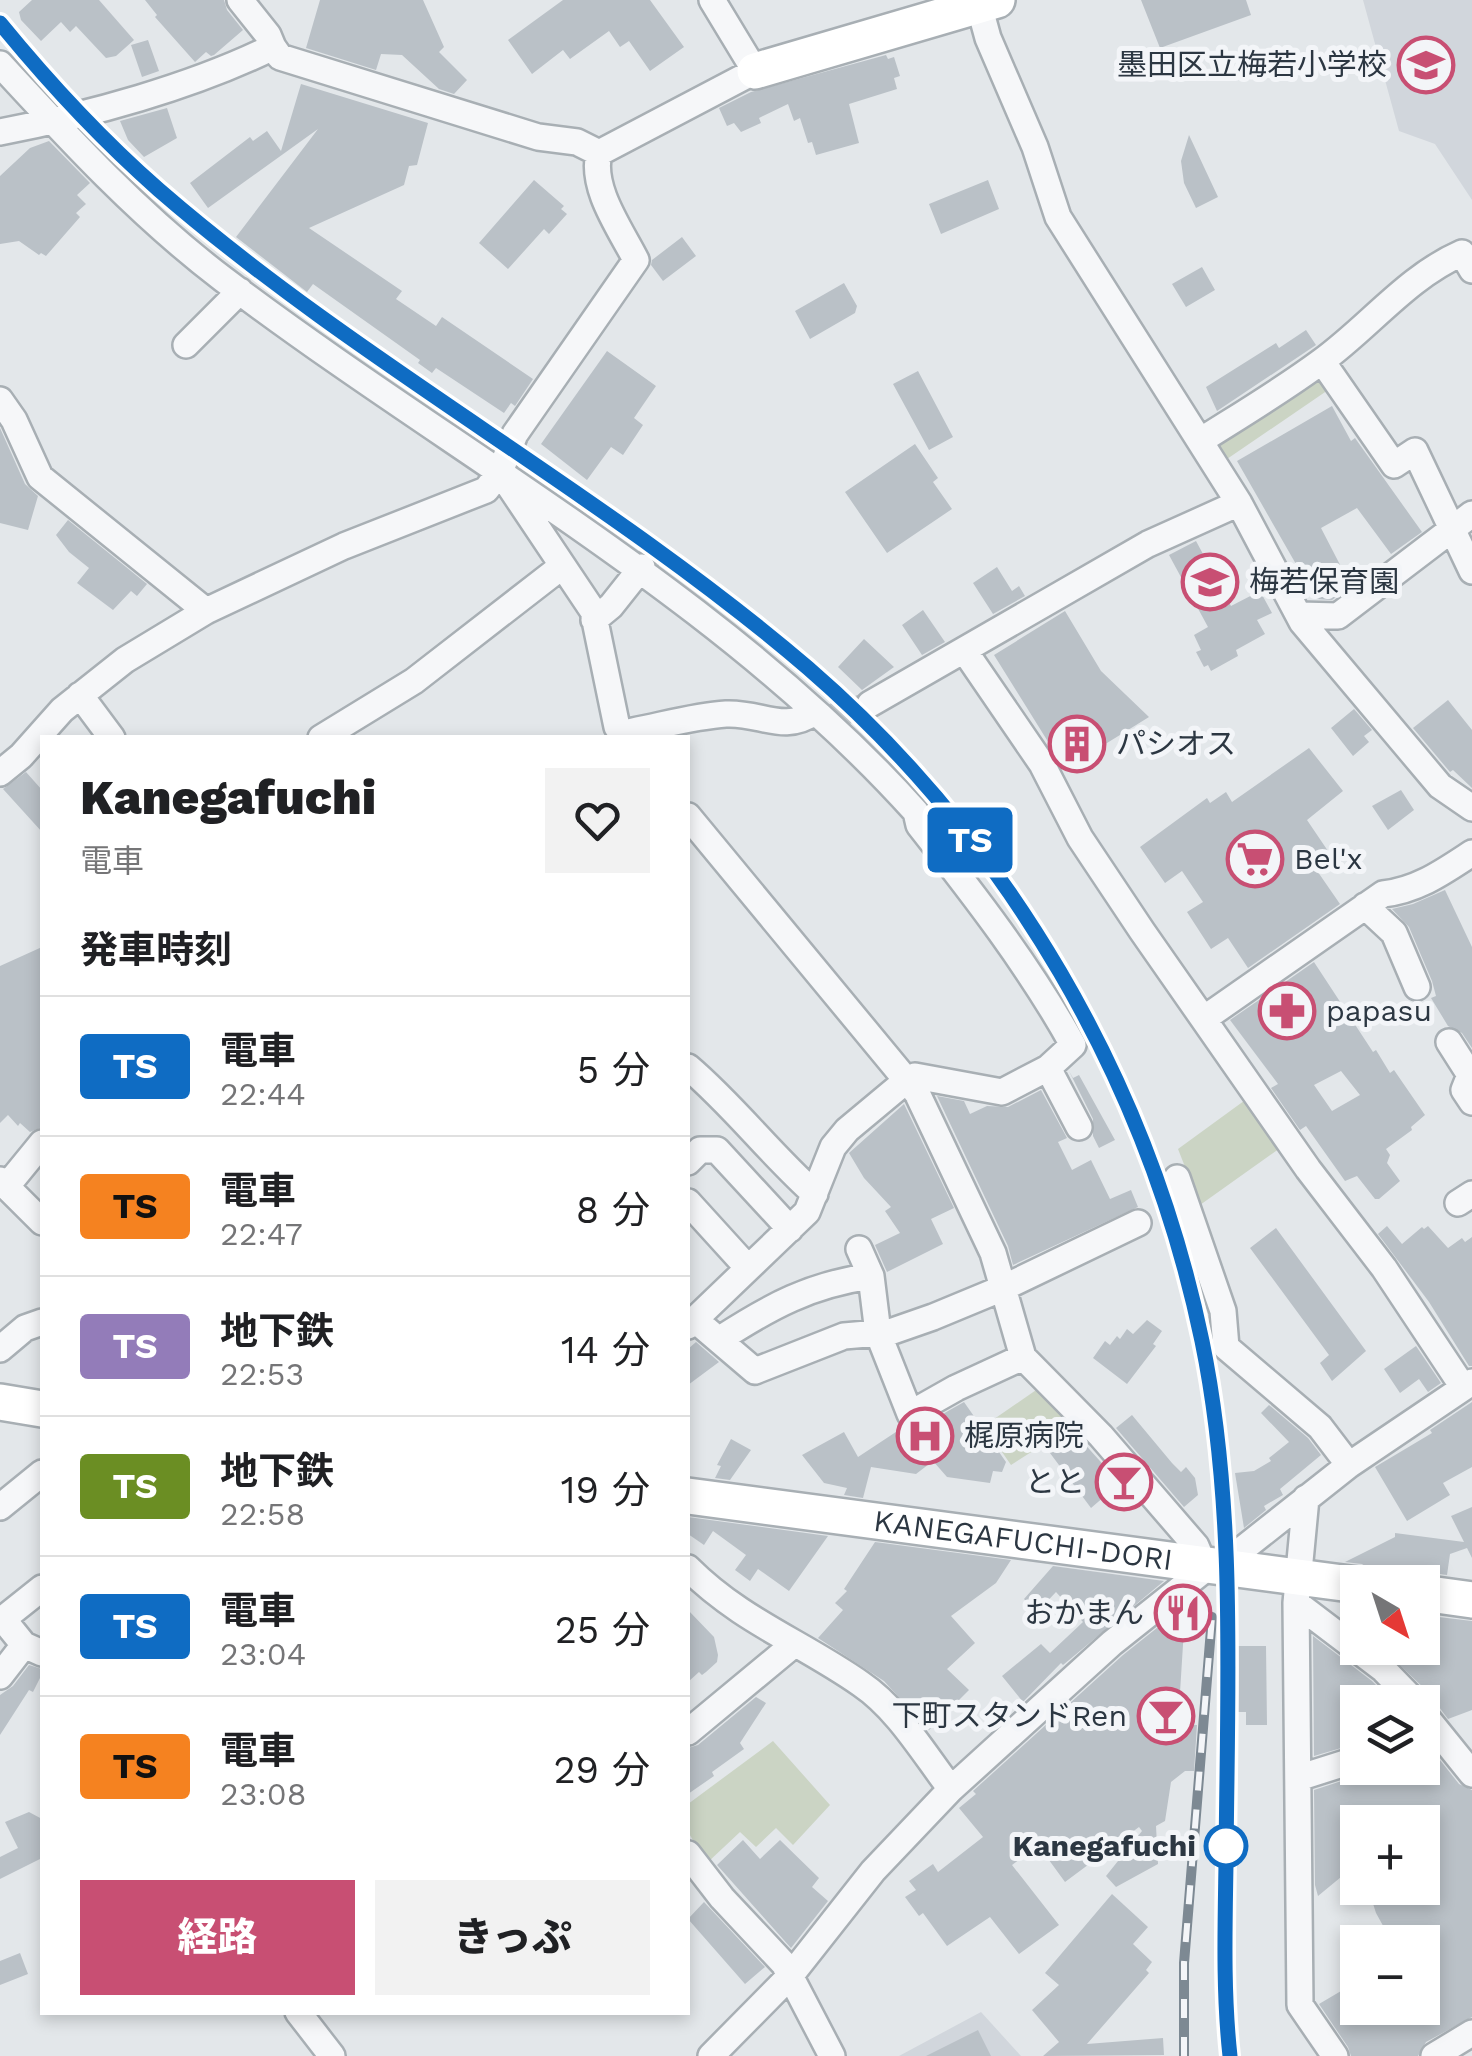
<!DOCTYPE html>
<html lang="ja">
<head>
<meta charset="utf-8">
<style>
  :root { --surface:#fff; --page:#f2f2f2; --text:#202124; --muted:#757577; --line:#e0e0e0; --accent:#c84f73 }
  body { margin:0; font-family:"Work Sans","Noto Sans JP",sans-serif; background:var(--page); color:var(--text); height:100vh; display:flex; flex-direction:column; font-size:38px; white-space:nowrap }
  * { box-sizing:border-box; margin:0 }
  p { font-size:32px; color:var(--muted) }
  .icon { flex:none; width:55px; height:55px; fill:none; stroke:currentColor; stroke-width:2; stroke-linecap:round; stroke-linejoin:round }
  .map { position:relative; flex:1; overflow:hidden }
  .sheet { position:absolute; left:40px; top:735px; width:650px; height:1280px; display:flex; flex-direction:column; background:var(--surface); border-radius:0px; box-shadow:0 5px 15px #0003 }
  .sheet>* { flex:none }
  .badge { padding:0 20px; border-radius:8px; font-size:35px; line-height:65px }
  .needle { width:65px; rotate:141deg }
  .fabs { position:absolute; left:1340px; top:1565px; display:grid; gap:20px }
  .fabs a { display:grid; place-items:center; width:100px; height:100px; border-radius:0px; background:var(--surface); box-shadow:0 5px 15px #0003; font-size:50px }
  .map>.badge { position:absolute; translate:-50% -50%; box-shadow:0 0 0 5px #fff }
  h2 { padding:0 40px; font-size:38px; line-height:90px }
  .round { display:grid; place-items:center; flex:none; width:105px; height:105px; border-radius:0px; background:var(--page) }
  .headline { display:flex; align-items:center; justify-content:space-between; height:170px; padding:0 40px }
  h1 { font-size:48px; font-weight:800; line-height:75px }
  .button { display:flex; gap:20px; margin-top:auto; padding:20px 40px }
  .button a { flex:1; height:115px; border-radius:0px; background:var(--accent); color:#fff; font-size:40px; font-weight:800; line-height:115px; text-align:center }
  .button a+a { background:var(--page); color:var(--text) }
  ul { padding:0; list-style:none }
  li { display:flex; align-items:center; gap:30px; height:140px; padding:0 40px; border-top:2px solid var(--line) }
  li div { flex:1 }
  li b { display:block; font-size:38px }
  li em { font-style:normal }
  li .badge { min-width:110px; font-weight:700; text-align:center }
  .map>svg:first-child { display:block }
  .built { fill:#d1d6dc }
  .green { fill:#cbd4c4 }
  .building { fill:#bac1c7; fill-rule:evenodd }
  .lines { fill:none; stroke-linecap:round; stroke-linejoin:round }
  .street-tunnel { stroke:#bec4c8; stroke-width:25; stroke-dasharray:25 12; stroke-linecap:butt }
  .street-casing { stroke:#a8afb4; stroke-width:30 }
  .secondary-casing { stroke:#a8afb4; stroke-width:40 }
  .street { stroke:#f6f7f9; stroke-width:25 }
  .secondary { stroke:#fff; stroke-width:35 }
  .rail-casing { stroke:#7d8993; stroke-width:10 }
  .rail { stroke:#f3f5f8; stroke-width:6; stroke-dasharray:19; stroke-linecap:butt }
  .line-casing { stroke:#fff; stroke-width:22 }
  .line { stroke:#0f6cc3; stroke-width:15 }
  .stop-dot { fill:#fff; stroke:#0f6cc3; stroke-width:5 }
  .labels { text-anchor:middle; stroke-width:10; stroke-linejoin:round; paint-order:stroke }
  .poi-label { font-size:30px; fill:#2c3742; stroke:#f3f5f8; text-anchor:start }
  .street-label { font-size:30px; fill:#2c3742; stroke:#f3f5f8 }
  .stop-label { font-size:30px; font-weight:bold; fill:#2c3742; stroke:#f3f5f8; text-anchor:end }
</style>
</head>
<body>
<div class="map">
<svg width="1472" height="2056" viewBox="0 0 1472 2056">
  <rect width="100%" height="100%" fill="#e3e7ea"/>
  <path class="built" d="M1363 0H1472V200L1435 144 1399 131Z
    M981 2012 1021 2056H899Z"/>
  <path class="green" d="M1322 376 1331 388 1227 459 1217 444Z
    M1248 1098 1283 1146 1200 1205 1178 1149Z
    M1039 1388 1072 1426 1011 1465 984 1426Z
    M773 1741 830 1805 793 1845 776 1828 756 1847 740 1832 707 1863 688 1832V1804Z"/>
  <path class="building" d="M32 0H99L134 40 116 56 106 58 76 26 70 32 61 22 41 41 21 20 19 12Z
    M145 0H224L227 10 243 30 214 55 211 56 206 52 195 62 155 17 157 15Z
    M320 0H423L444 47 439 52 467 80 454 94 439 89 402 55 381 54 376 70 306 48Z
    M563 0H650L684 47 650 71 629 41 620 47 609 31 570 59 563 50 532 74 508 40Z
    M1141 0H1246L1251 15 1160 48Z
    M148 40 159 71 142 77 131 45Z
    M886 55 888 59 894 57 900 76 894 78 897 89 849 104 859 143 816 155 812 142 808 143 800 118 794 121 788 104 759 118 761 123 741 132 734 123 727 126 719 108 751 92Z
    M301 84 428 123 417 165 409 166 404 185 309 228 402 291 396 299 436 326 442 317 533 379 515 406 511 403 504 413 436 368 432 373 418 363 420 360 313 284 307 292 236 237 318 129 208 208 190 183 250 137 253 141 267 131 281 151Z
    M167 108 177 138 144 157 128 140 120 121Z
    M1189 135 1218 197 1196 208 1184 183 1181 161Z
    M49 141 90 183 77 195 86 204 76 213 80 217 46 256 41 253 39 255 19 241 0 244V176L30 148Z
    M534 180 564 206 561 209 567 214 549 234 544 229 508 269 479 243Z
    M988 180 999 209 941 234 929 204Z
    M682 237 696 256 663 281 651 265 652 260Z
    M1202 267 1215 290 1186 307 1172 284Z
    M844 283 857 306 855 313 810 339 795 311Z
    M1306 330 1316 345 1217 411 1206 387 1276 343 1279 348Z
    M607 351 656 386 634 418 643 425 623 455 611 447 587 480 541 444Z
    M918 371 953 437 929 450 893 384Z
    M1332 406 1351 441 1355 438 1422 532 1391 554 1357 508 1321 528 1351 586 1332 600 1316 599 1237 461Z
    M0 428 25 484 38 496 28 530 0 523Z
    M915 444 938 478 933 482 952 509 887 553 845 492Z
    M68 520 147 584 137 596 131 591 113 610 77 583 89 568 69 552 56 535Z
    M1196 541 1231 606 1260 591 1272 613 1257 620 1265 634 1236 650 1238 656 1211 671 1208 665 1204 667 1196 652 1201 650 1194 635 1208 627 1169 555Z
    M997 567 1012 591 1019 586 1025 596 993 614 973 583Z
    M923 610 945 642 922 655 902 625Z
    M1065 611 1101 671 1149 717 1065 769 994 655Z
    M864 639 894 667 862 690 838 667Z
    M1448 700 1472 730V788L1453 770 1450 772 1413 728Z
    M1354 709 1372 730 1364 736 1369 742 1353 756 1331 728Z
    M1309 748 1343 791 1307 820 1328 851 1311 862 1340 904 1248 968 1228 938 1211 949 1187 912 1203 902 1182 871 1165 883 1140 847 1207 798 1210 803 1226 792 1232 802Z
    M26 772 42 790V832L3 789Z
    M1401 790 1414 810 1388 830 1372 806Z
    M1445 890 1472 947V1048L1462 1033 1448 1026 1431 998 1436 996 1432 981 1409 927 1392 909 1413 904Z
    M42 947V1127L30 1132 20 1123 18 1126 8 1115 0 1123V966Z
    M1314 962 1373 1052 1376 1050 1390 1073 1394 1070 1425 1115 1411 1127 1412 1130 1386 1149 1390 1155 1387 1163 1400 1181 1379 1199H1375L1357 1176 1345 1181 1306 1126 1300 1130 1271 1088 1278 1084 1230 1020ZM1341 1071 1360 1095 1332 1111 1314 1085Z
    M1069 1071 1073 1078 1079 1075 1115 1140 1099 1148 1093 1136V1119Z
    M1041 1090 1067 1138 1058 1142 1072 1170 1091 1160 1110 1199 1131 1190 1138 1207 1013 1265 1008 1246 937 1096 964 1101 970 1114 987 1106 1008 1107Z
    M904 1104 954 1208 931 1219 943 1244 887 1272 875 1245 900 1233 885 1211 891 1207 864 1178 849 1153Z
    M1387 1226 1402 1244 1422 1227 1424 1229 1428 1226 1448 1248 1462 1238 1465 1242 1472 1237V1366H1469L1429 1302 1378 1234Z
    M1276 1228 1366 1351 1332 1381 1320 1363 1329 1355 1250 1248Z
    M1147 1320 1162 1331 1153 1344 1156 1346 1127 1384 1093 1358 1105 1341 1110 1345 1117 1336 1120 1339 1127 1329 1133 1334Z
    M696 1342 719 1362 688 1385V1349Z
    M1416 1346 1441 1383 1428 1392 1419 1379 1400 1393 1384 1369Z
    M964 1402 1006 1462 1002 1472 993 1471 990 1483 947 1477 933 1461 916 1474 871 1467 863 1498 844 1495 847 1488 824 1483 802 1455 844 1432 858 1457 902 1428H918Z
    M1472 1402V1467L1443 1483 1450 1495 1407 1521 1375 1467 1432 1433 1430 1430Z
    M1269 1405 1308 1438 1321 1455 1280 1489 1283 1495 1264 1506 1266 1510 1244 1528 1235 1473 1254 1471 1271 1461 1269 1458 1289 1442 1261 1413Z
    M1132 1415 1172 1463 1181 1472 1186 1467 1195 1478 1198 1495 1184 1507 1116 1428Z
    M1072 1430 1127 1491 1111 1504 1105 1496 1091 1508 1047 1449Z
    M731 1439 751 1450 730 1480 715 1478 721 1466 717 1465Z
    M1472 1507V1558L1467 1548 1450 1554 1447 1575 1424 1572 1409 1577 1375 1573 1362 1564 1345 1562 1395 1537V1533L1464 1542 1451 1516Z
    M688 1517 828 1536 789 1591 758 1569 750 1581 735 1570 746 1555 713 1531 704 1545 688 1534Z
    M875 1542 1011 1560 996 1583 951 1616 975 1643 947 1669 969 1690 929 1730 884 1681 818 1638 843 1610 835 1603 847 1591 844 1589Z
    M1053 1566 1164 1581 1063 1665 1061 1663 1023 1702 1002 1676 1041 1644 1050 1653 1083 1622 1056 1592 1037 1612 1024 1599Z
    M1192 1600 1190 1623 1184 1629 1178 1724 1197 1725 1194 1771H1185L1171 1782 1165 1821 1156 1826 1158 1864 1116 1887 1106 1876 1142 1831 1139 1827 1065 1882 1038 1845 1012 1865 1059 1925 1019 1954 990 1917 947 1946 923 1913 919 1916 905 1897 916 1890 909 1881 933 1864 938 1872 983 1837 959 1808 976 1794 973 1791 1123 1655Z
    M688 1610 714 1637 718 1655 717 1662 706 1672 702 1675 699 1672 688 1682Z
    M1422 1615 1472 1621V1710L1448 1719 1427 1691 1382 1648H1422Z
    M1313 1636 1372 1681 1393 1702H1358V1743L1314 1756Z
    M1234 1646H1266L1267 1725H1246V1712H1234Z
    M29 1665 42 1669V1674L33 1692 29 1690 0 1735V1695L13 1686Z
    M756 1697 766 1703 740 1743 744 1749 712 1772 714 1776 688 1794V1748L698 1745Z
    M1432 1750 1459 1784 1472 1790V2017L1426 2042 1418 2056H1351L1348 2047 1319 2004 1358 1981V2008H1422L1424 1942H1392L1376 1913 1368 1888H1422V1822H1358V1863L1318 1896 1315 1885 1314 1790 1363 1774 1371 1768H1422V1758Z
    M29 1812 42 1819V1858L0 1879V1857L18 1848 5 1822Z
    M743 1840 760 1859 780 1840 819 1878 812 1887 828 1901 791 1948 717 1865Z
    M1112 1894 1148 1927 1133 1944 1152 1962 1146 1970 1149 1973 1087 2044 1163 2038 1164 2055 1043 2056 1059 2042 1032 2010 1059 1985 1045 1973Z
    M704 1902 765 1967 745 1984 688 1919Z
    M20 1953 28 1974 0 1985V1961Z
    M978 2030 991 2056H926Z"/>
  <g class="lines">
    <path class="street-tunnel" d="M642 567 661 542
      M824 719 870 704"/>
    <g class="street-casing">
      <path id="street" d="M240 0 268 35 273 47
        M979 5 988 38 1035 147 1058 217 1239 503 1302 622 1440 786 1472 808
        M0 64C70 140 140 216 223 279 455 455 720 594 916 812L919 825C974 895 1030 967 1073 1045L1048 1068
        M0 132C89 115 192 87 273 47L280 57 538 137 577 142 599 153 755 71 712 0
        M599 153C590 188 621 230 636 260L515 434 500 472 593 611 617 727 625 738
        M186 345 240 291
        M1322 361 1394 465 1415 451 1472 571
        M0 400 14 420 40 477 206 611
        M1200 441C1241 415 1283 390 1322 361 1370 326 1407 277 1462 253L1472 270
        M1299 615 1338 616 1472 514
        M594 620 611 606 642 567
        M964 650 1042 764 1080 838 1142 931 1308 1169 1384 1268 1463 1387
        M80 695 112 738
        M870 704 1148 544 1239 503
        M321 738 414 681 561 567
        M621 738 633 731C664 725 695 716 726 714 761 712 783 734 815 712
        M0 773 21 756 62 710 125 660 206 611 344 546 486 490 500 472
        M688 816 917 1093 993 1253 1023 1357 1101 1436 1196 1546 1204 1565
        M1365 906 1394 933 1417 987
        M1205 1018 1383 894C1418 890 1443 872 1472 853
        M1449 1042 1470 1075 1464 1090 1472 1102
        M688 1067C734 1106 770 1154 815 1194
        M688 1162 700 1150H717L790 1229
        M1177 1178 1223 1311 1226 1347 1320 1427 1349 1465
        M0 1180 42 1222
        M6 1187 42 1143
        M688 1202 748 1268
        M1458 1203 1472 1194
        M859 1249 871 1276 878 1333 910 1414 956 1388 1023 1357
        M694 1319 755 1371 844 1336 890 1332 933 1317 1003 1288 1138 1223
        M688 1326 807 1212 833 1147 847 1130 907 1080 915 1076 1002 1092 1048 1068 1079 1127
        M720 1339C771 1306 810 1285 871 1276
        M0 1349 25 1328 42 1322
        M1306 1498 1296 1603 1300 2005 1335 2056
        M0 1507 42 1473
        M688 1568C741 1621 801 1642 861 1684 898 1709 924 1754 951 1789
        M1230 1568 1239 1552 1349 1465 1472 1382
        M1296 1603 1383 1669 1415 1702
        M24 1645 3 1619 42 1588
        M0 1676 24 1645 42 1653
        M1422 1712 1472 1774
        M688 1732 793 1645
        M1298 1778 1358 1759
        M688 1854 722 1898 784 1964 832 2056
        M298 2012 332 2056
        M711 2056 791 1975 873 1871 951 1789 1112 1643 1209 1566
        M1434 2056 1472 2033"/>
    </g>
    <g class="secondary-casing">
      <g id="secondary">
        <path d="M755 71 997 0"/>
        <path d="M0 1402 42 1409"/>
        <path id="s1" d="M688 1496 1358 1585"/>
        <path d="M1422 1593 1472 1600"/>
      </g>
    </g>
    <use href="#street" class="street"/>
    <use href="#secondary" class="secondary"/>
    <g class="rail-casing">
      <path id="rail" d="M0 23C46 79 95 132 149 181 352 364 600 490 807 668 1008 841 1149 1081 1202 1341 1237 1512 1226 1690 1225 1864 1225 1928 1223 1992 1230 2056
        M1184 2056V1963L1212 1617"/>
    </g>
    <use href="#rail" class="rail"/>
  </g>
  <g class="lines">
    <g class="line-casing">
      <path id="line" d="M0 23C49 83 101 139 159 190 362 366 604 493 808 668 1009 842 1148 1081 1202 1341 1237 1510 1227 1692 1226 1864 1225 1928 1223 1992 1230 2056"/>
    </g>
    <use href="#line" class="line"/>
  </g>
  <defs>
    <g id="school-ring" transform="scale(2.875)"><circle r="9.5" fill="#f3f5f8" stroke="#c84f73" stroke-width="1.5"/><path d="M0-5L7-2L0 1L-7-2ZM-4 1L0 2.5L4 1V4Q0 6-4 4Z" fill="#c84f73"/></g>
    <g id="building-ring" transform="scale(2.875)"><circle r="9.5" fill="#f3f5f8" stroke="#c84f73" stroke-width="1.5"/><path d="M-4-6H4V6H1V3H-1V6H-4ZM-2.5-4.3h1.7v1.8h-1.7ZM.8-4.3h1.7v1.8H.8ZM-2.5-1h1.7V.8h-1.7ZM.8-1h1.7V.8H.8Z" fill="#c84f73"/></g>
    <g id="supermarket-ring" transform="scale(2.875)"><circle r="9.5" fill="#f3f5f8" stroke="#c84f73" stroke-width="1.5"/><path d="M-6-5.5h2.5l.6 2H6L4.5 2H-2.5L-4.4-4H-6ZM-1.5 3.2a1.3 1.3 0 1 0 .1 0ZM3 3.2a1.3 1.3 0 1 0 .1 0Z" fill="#c84f73"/></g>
    <g id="pharmacy-ring" transform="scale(2.875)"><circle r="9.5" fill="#f3f5f8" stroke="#c84f73" stroke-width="1.5"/><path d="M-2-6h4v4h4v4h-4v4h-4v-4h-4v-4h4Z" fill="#c84f73"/></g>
    <g id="hospital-ring" transform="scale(2.875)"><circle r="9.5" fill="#f3f5f8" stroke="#c84f73" stroke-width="1.5"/><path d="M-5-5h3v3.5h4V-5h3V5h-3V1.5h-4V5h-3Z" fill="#c84f73"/></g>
    <g id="bar-ring" transform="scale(2.875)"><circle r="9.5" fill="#f3f5f8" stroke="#c84f73" stroke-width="1.5"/><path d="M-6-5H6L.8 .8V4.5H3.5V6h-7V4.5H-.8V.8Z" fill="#c84f73"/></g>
    <g id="restaurant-ring" transform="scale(2.875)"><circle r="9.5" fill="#f3f5f8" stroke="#c84f73" stroke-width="1.5"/><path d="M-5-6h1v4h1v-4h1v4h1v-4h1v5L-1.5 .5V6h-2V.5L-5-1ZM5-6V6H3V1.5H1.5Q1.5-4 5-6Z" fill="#c84f73"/></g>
  </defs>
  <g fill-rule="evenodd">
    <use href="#school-ring" x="1426" y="65"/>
    <use href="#school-ring" x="1210" y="582"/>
    <use href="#building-ring" x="1077" y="744"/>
    <use href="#supermarket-ring" x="1255" y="859"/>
    <use href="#pharmacy-ring" x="1287" y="1011"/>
    <use href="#hospital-ring" x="925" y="1436"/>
    <use href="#bar-ring" x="1124" y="1482"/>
    <use href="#restaurant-ring" x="1183" y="1613"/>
    <use href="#bar-ring" x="1166" y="1716"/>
  </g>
  <circle class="stop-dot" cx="1226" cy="1846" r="20"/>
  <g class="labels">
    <g class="poi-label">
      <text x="1387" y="75" text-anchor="end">墨田区立梅若小学校</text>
      <text x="1249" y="592">梅若保育園</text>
      <text x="1116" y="754">パシオス</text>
      <text x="1294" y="869">Bel'x</text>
      <text x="1326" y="1021">papasu</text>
      <text x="964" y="1446">梶原病院</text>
      <text x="1085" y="1492" text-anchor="end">とと</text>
      <text x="1144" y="1623" text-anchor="end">おかまん</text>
      <text x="1127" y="1726" text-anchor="end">下町スタンドRen</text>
    </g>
    <g class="street-label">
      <text dy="10" stroke="none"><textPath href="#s1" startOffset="338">KANEGAFUCHI-DORI</textPath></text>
    </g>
    <g class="stop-label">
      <text x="1196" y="1856">Kanegafuchi</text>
    </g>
  </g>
</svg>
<div class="fabs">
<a><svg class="needle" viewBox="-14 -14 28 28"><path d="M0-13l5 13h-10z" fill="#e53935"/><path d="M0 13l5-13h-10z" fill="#757577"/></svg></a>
<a><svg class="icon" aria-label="layers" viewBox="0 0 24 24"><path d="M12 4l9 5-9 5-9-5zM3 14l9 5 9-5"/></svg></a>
<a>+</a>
<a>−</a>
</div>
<b class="badge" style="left:970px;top:840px;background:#0f6cc3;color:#fff">TS</b>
<section class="sheet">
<div class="headline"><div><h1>Kanegafuchi</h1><p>電車</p></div><a class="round"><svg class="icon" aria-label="heart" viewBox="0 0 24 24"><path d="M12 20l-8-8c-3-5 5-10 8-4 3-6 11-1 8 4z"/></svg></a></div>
<h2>発車時刻</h2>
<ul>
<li><span class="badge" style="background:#0f6cc3;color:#fff">TS</span><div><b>電車</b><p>22:44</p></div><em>5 分</em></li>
<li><span class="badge" style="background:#f58220;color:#111">TS</span><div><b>電車</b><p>22:47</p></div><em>8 分</em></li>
<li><span class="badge" style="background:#937cb9;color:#fff">TS</span><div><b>地下鉄</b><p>22:53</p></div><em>14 分</em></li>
<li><span class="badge" style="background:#6b8e23;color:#fff">TS</span><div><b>地下鉄</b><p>22:58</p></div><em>19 分</em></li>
<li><span class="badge" style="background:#0f6cc3;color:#fff">TS</span><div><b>電車</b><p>23:04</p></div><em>25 分</em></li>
<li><span class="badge" style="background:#f58220;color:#111">TS</span><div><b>電車</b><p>23:08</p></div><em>29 分</em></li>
</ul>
<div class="button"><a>経路</a><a>きっぷ</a></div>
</section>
</div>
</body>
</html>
